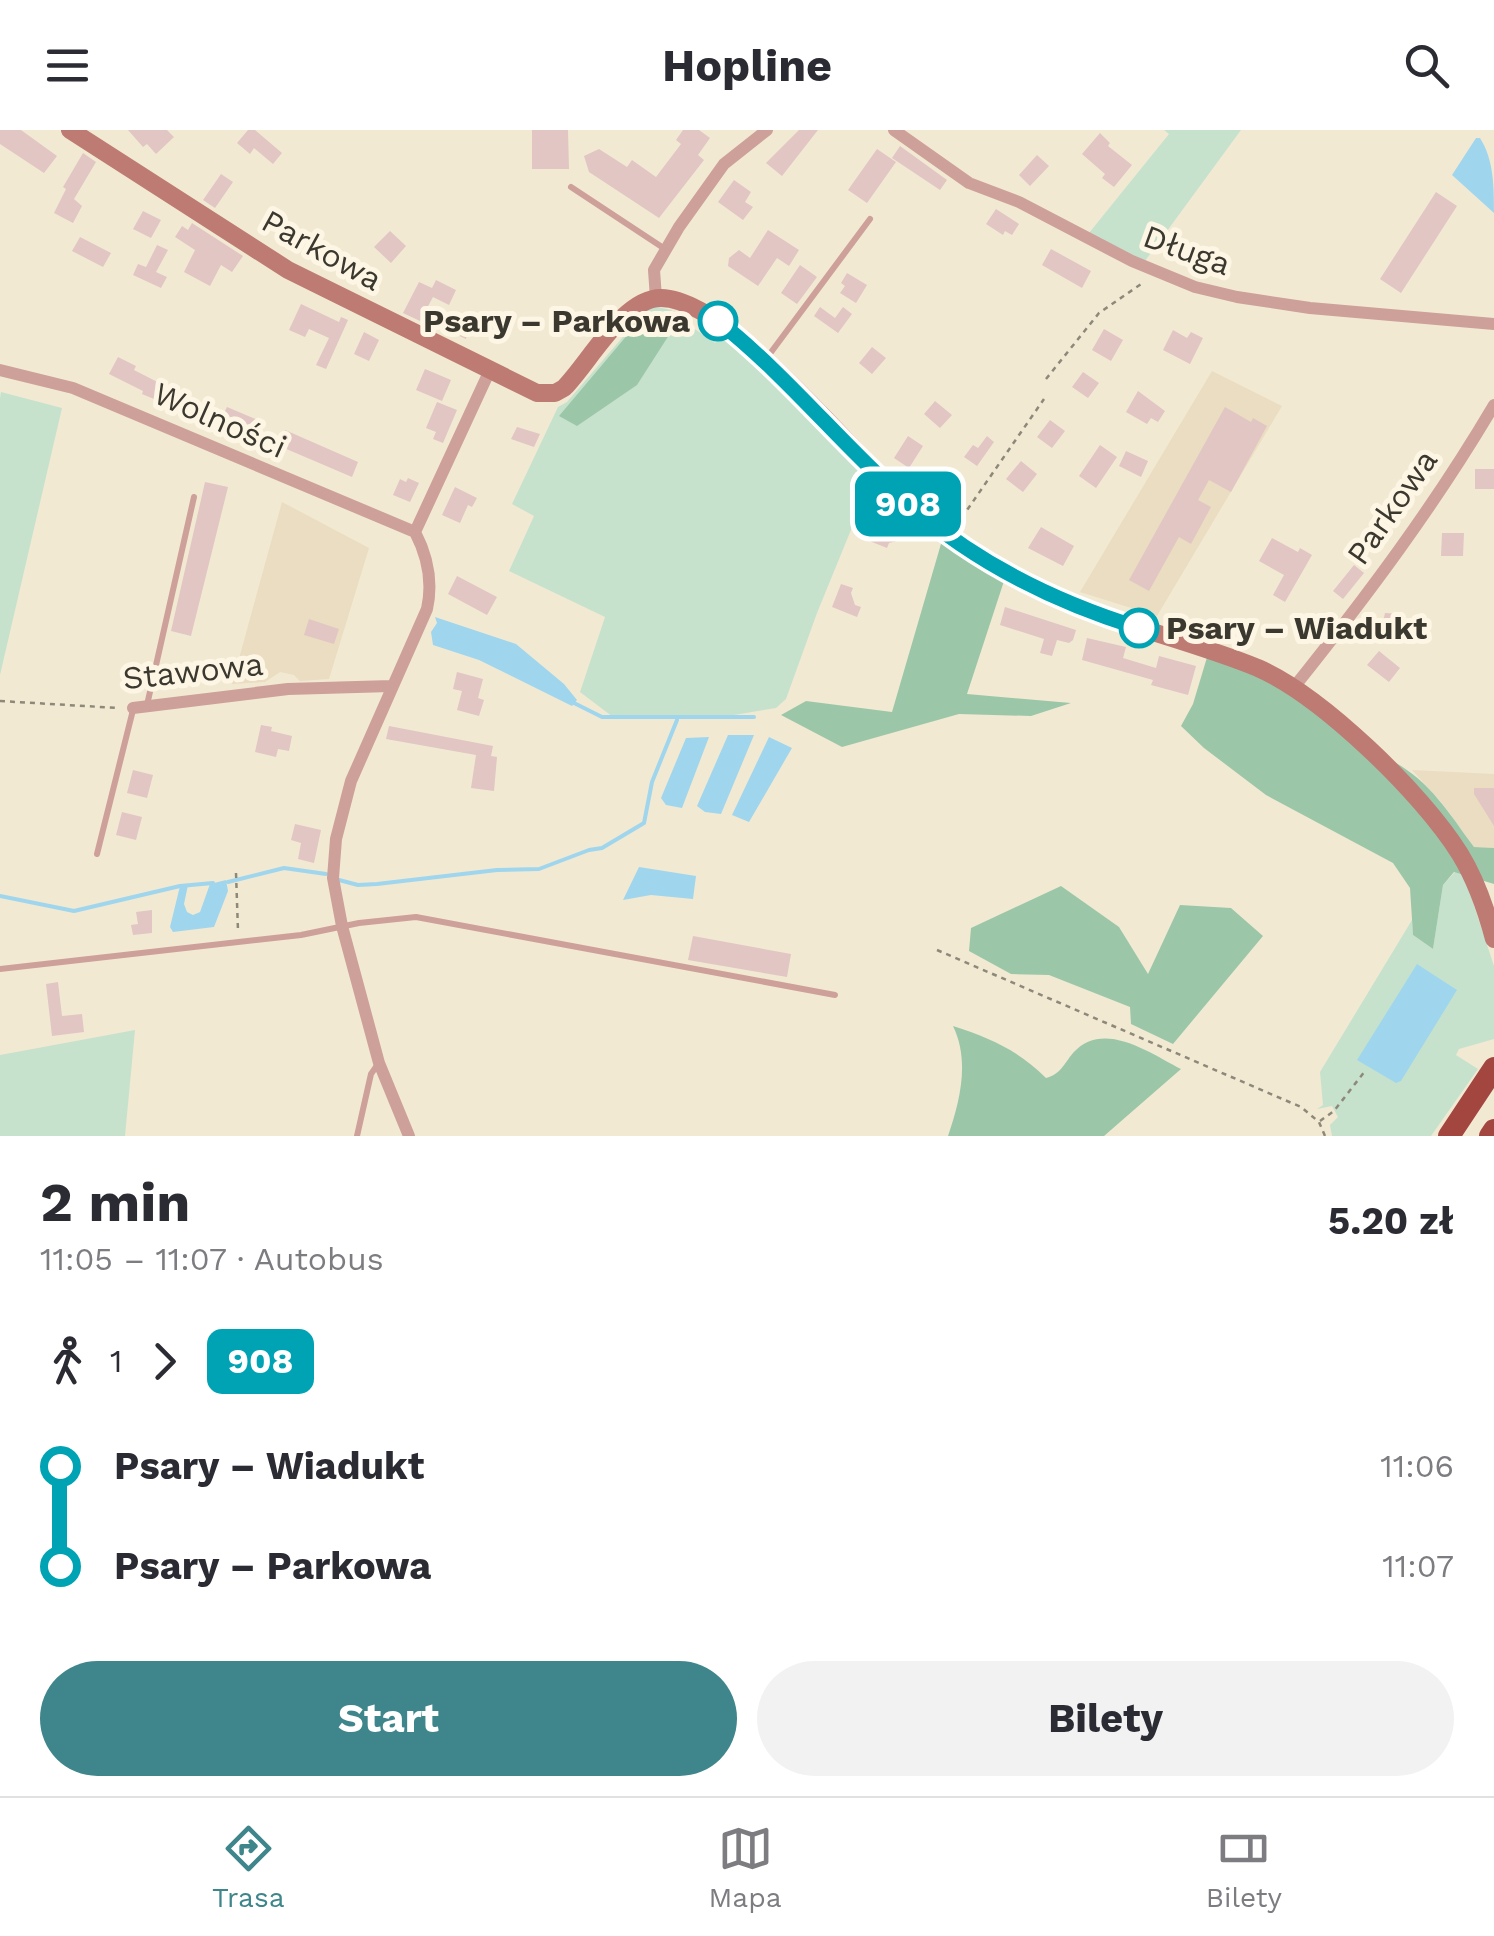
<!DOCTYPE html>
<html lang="pl">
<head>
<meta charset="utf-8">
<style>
  :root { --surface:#fff; --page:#f2f2f3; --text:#2b2b33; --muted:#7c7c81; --line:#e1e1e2; --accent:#3e868b }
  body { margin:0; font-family:"Work Sans",sans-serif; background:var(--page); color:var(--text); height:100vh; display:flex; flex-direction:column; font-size:38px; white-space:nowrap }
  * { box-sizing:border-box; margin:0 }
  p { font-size:32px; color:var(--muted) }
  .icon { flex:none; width:55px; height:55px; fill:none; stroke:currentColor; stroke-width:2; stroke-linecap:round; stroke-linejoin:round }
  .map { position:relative; height:1006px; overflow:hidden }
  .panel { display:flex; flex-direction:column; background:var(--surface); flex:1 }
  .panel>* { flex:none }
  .badge { padding:0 20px; border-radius:15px; font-size:35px; line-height:65px }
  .map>.badge { position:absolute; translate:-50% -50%; box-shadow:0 0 0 5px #fff }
  .legs { display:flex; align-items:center; gap:15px; height:110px; padding:0 40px; font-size:32px }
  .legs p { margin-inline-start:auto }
  .summary { display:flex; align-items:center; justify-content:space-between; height:170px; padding:0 40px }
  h1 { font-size:55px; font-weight:700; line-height:75px }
  .cta { display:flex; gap:20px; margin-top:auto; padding:20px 40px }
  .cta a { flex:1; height:115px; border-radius:60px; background:var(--accent); color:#fff; font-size:40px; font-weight:700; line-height:115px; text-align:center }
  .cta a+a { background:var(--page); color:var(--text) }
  ul { padding:0 40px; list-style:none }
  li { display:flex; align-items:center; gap:35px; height:100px; font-size:38px }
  li i { display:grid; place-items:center; width:15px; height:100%; margin:0 12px; background:currentColor }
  li i::after { content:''; width:25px; height:25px; margin:-12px; border:8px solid; border-radius:50%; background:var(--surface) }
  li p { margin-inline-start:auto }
  li:first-child i { background:linear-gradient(#0000 50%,currentColor 0) }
  li:last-child i { background:linear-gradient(currentColor 50%,#0000 0) }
  header { display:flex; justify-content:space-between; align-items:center; height:130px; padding:0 40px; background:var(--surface); font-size:45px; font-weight:700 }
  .dock { display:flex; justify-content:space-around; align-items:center; height:140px; border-top:2px solid var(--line); background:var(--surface); font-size:28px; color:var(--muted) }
  .dock a { display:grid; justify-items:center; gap:5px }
  .dock .current { color:var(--accent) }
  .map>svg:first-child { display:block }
  .built { fill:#eaddc1 }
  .green { fill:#c6e2cd }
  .forest { fill:#9bc7a8 }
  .water { fill:#9fd6ed }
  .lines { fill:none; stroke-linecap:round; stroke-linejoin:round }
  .stream { stroke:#9fd6ed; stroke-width:4 }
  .building { fill:#e1c6c4 }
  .path { stroke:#8e8879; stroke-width:2.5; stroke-dasharray:5 5; stroke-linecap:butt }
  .lane { stroke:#cea09a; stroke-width:6 }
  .street { stroke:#cea09a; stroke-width:12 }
  .secondary { stroke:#bd7b73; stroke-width:18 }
  .highway { stroke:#a3463f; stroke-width:22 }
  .line-1-casing { stroke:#fff; stroke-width:22 }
  .line-1 { stroke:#00a3b4; stroke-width:15 }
  .stop-1-dot { fill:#fff; stroke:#00a3b4; stroke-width:5 }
  .labels { text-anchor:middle; stroke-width:10; stroke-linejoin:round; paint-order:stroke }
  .street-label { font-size:32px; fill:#3b382f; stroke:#fef6e5 }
  .stop-label { font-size:32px; font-weight:bold; fill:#3b382f; stroke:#fef6e5; text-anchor:end }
</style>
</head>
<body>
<header><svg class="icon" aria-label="menu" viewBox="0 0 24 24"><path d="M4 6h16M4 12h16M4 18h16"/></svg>Hopline<svg class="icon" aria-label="search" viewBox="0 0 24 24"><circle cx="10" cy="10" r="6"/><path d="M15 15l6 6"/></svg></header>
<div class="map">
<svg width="1494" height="1006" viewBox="0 0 1494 1006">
  <rect width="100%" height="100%" fill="#f2e9d3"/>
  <path class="built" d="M1212 241 1282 276 1157 486 1080 462Z
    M282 372 369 418 329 549 300 551 294 545 280 542 265 552 232 554Z
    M1412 640 1494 644V718L1474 717 1442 673Z"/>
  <path class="green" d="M1164 0H1241L1145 131 1089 103 1169 4Z
    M657 177 671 180 691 190 689 195 715 213 720 208H727L771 247 871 351 817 483 786 569 776 578 734 585 613 587 580 562 605 487 509 441 534 386 512 374 558 277 567 272 646 180Z
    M1 262 62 278 0 545V268Z
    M1455 742 1464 745 1494 836V909L1459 919 1456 925 1478 939 1431 1006H1332L1330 995 1338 987 1332 976 1317 979 1323 975 1320 942 1412 790 1413 805 1433 819 1443 755Z
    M135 900 125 1006H0V925Z"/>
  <path class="forest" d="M645 184 671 202 637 255 577 296 559 286Z
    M943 407 1005 448 967 564 1071 573 1031 586 959 584 842 617 781 585 806 571 892 582Z
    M1211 514 1385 627C1428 648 1446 679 1474 717L1494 718V754L1454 742 1443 755 1433 819 1413 805 1410 758 1393 733 1266 665 1204 618 1181 596 1193 574Z
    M1061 756 1119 797 1148 844 1180 775 1231 778 1263 806 1173 914 1131 894 1130 877 1049 845 1011 844 969 821 971 798Z
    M953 896C990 908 1018 920 1046 948 1061 944 1063 935 1073 923 1103 889 1150 923 1181 939L1104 1006H948C960 971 970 931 953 896Z"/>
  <path class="water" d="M1476 8H1480C1494 30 1494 57 1494 83L1452 45Z
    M435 487 516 514 564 554 577 570 572 576 479 530 433 515 431 502 437 493Z
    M728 605H754L721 684 705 682 697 676Z
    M709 607 682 678 666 675 661 668 686 608Z
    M769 607 792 618 749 692 732 685Z
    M639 737 696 746 693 769 651 765 623 770Z
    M226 750 228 761 214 797 173 802 170 797 180 756 188 755 184 774 187 782 193 785 200 782 210 754Z
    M1417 834 1457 860 1401 951 1396 953 1357 930Z"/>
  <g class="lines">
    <path class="stream" d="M574 573 602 587H754
      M339 750 358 755 377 754 497 740 539 739 589 720 602 718 644 693 652 652 677 590
      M228 752 284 738 326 744
      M0 766 74 781 180 756 213 753"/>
  </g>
  <path class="building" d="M0 0H21L57 26 44 43 0 14Z
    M128 0H167L174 7 156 24 147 14 143 17Z
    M248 0H255L282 23 273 34 254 18 250 24 237 13Z
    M532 0H568L569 39H532Z
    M683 0H699L710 8 698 25 704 30 659 88 589 42 584 26 599 19 627 37 632 30 656 47 681 14 676 10Z
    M799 0H818L782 46 766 33Z
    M1100 3 1110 13 1108 16 1132 35 1114 57 1102 48 1105 44 1082 24Z
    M900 16 947 50 940 60 892 28Z
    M877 19 896 32 867 73 848 60Z
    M83 23 96 32 74 69 82 76 73 93 54 83 66 59 63 57Z
    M1037 25 1049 36 1030 56 1019 45Z
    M221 44 233 52 215 78 203 70Z
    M734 50 751 62 745 72 753 77 743 90 718 72Z
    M1436 62 1457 76 1401 163 1380 149Z
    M996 79 1019 94 1012 105 1005 101 1003 105 986 94Z
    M143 81 161 90 151 108 133 99Z
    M192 93 243 126 232 142 221 135 210 156 184 142 195 120 175 107 182 96 188 100Z
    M768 100 799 120 789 136 777 128 758 156 728 136 729 128 739 120 750 128Z
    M390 101 406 116 391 133 374 117Z
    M80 107 111 123 103 137 72 121Z
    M157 115 168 120 156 142 167 147 161 158 133 145 138 134 146 137Z
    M1051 119 1091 141 1082 158 1042 135Z
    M800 135 817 147 797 174 781 163Z
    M847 143 867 155 856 173 840 163 845 156 841 153Z
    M436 150 456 160 449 175 433 167 420 191 403 183 419 152 432 158Z
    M301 174 339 192 341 187 348 190 326 239 316 235 329 208 309 199 305 207 289 200Z
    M820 177 835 188 843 177 852 184 838 203 814 186Z
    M448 184 469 193 466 209 442 198Z
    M1104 199 1123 210 1111 231 1092 220Z
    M1173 200 1187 208 1191 202 1203 208 1190 234 1163 220Z
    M364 202 379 210 369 231 354 224Z
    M872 217 886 228 872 244 859 233Z
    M118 227 136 236 134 240 173 260 166 274 142 264 143 261 109 244Z
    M425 239 451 250 442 271 416 260Z
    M1083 242 1099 253 1088 268 1072 257Z
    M1138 261 1165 281 1158 292 1151 288 1147 294 1126 282Z
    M935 271 952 285 940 298 924 284Z
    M437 272 457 280 443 313 433 309 436 302 426 298Z
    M227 277 258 290 252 305 220 291Z
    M1225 277 1251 292 1253 288 1267 296 1231 362 1209 350 1198 370 1211 377 1191 414 1179 407 1149 461 1129 450Z
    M1050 290 1065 301 1052 318 1037 307Z
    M517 297 540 304 534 317 511 309Z
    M285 300 358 332 352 347 277 315Z
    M908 306 923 316 909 338 894 328Z
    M987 306 994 312 977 336 964 327 973 315 978 318Z
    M1100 315 1117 327 1096 358 1079 346Z
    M1126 321 1148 331 1141 347 1119 336Z
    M1021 331 1037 344 1023 362 1006 349Z
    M1475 339H1494V359H1475Z
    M944 346 962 359 952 374 933 361Z
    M408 348 419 353 410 372 393 365 400 349 406 352Z
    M205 352 228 357 191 506 171 501Z
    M455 357 477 368 472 377 468 375 460 393 442 385Z
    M872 393 894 399 892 405 897 411 889 413 887 418 872 412 866 407Z
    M1041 397 1074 416 1063 436 1028 418Z
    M1442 403H1464L1463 426H1441Z
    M1272 408 1298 422 1300 418 1312 425 1285 472 1273 465 1284 445 1259 431Z
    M1354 435 1364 443 1343 469 1333 461Z
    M457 446 497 467 487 485 448 464Z
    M841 454 853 458 851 463 855 475 861 477 857 487 832 477Z
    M1005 477 1076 500 1073 510 1069 513 1057 510 1052 526 1040 523 1044 509 1000 495Z
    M1385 483 1400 484V505H1380Z
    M309 489 339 499 334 514 304 505Z
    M1087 508 1126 517 1123 528 1156 538 1159 526 1196 536 1188 565 1151 555 1153 550 1082 530Z
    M1379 521 1400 538 1389 552 1367 535Z
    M457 542 483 549 478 568 484 570 479 586 457 580 462 561 453 559Z
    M261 595 272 597 271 601 292 606 289 621 278 619 276 627 255 622Z
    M389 596 493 616 491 626 497 627 494 661 471 658 476 625 386 609Z
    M133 640 153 645 147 668 127 663Z
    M1474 658H1494V696L1474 664Z
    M122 682 142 687 136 710 116 705Z
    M295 694 321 700 314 733 298 729 301 713 291 710Z
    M152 780V803L133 805 131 795 138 794 136 782Z
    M693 806 791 824 787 847 688 830Z
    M58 852 62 886 82 884 84 902 52 906 46 854Z"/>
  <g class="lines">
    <path class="path" d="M1046 249 1099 183 1144 152
      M956 396 1044 269
      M0 571 118 578
      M236 743 238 801
      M937 820 1301 977 1319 992 1325 1006
      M1320 991 1334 981 1365 941"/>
    <path class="lane" d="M571 57 665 119
      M766 229 870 89
      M147 575 194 367
      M97 724 133 580
      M0 839 301 805 359 793 416 787 835 865
      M357 1006 371 944 378 934"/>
    <path class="street" d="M894 0 969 53 1019 72 1132 131 1195 157 1237 167 1310 178 1494 194
      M656 168 654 140 679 97 724 34 767 0
      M0 240 73 258 415 402 490 240
      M1295 556C1367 466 1435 375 1494 275
      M133 578 288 559 391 556
      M409 1006 379 933 342 796 333 748 336 709 351 651 427 479C433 452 428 427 415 402"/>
    <path class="secondary" d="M70 0 288 140 537 263H555L564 258C589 233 623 168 661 168 728 169 847 317 898 364 942 406 1000 445 1056 468 1122 496 1192 511 1258 538 1322 566 1422 663 1460 724 1476 750 1486 779 1494 809"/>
    <path class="highway" d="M1449 1006 1494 938
      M1490 1006 1494 1000"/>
  </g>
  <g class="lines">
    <g class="line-1-casing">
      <path id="line-1" d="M718 191C784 243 837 309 900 366 968 429 1052 471 1139 498"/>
    </g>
    <use href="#line-1" class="line-1"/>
  </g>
  <g class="stop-1-dot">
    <circle cx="718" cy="191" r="18"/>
    <circle cx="1139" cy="498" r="18"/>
  </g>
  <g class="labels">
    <g class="street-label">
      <text transform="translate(322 120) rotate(29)" y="11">Parkowa</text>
      <text transform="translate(1187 120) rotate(20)" y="11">Długa</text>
      <text transform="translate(220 290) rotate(24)" y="11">Wolności</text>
      <text transform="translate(1392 377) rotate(-55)" y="11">Parkowa</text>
      <text transform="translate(193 541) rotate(-6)" y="11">Stawowa</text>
    </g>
    <g class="stop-label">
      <text x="690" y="202">Psary – Parkowa</text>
      <text x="1166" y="509" text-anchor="start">Psary – Wiadukt</text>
    </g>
  </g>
</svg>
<b class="badge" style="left:908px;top:374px;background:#00a3b4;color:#fff">908</b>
</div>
<section class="panel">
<div class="summary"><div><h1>2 min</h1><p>11:05 – 11:07 · Autobus</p></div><b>5.20 zł</b></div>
<div class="legs"><svg class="icon" aria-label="walk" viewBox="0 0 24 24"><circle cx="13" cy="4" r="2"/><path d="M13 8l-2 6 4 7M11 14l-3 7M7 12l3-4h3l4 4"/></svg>1<svg class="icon" aria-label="forward" viewBox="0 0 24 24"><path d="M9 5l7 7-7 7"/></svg><b class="badge" style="background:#00a3b4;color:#fff">908</b></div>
<ul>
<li><i style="color:#00a3b4"></i><b>Psary – Wiadukt</b><p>11:06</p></li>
<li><i style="color:#00a3b4"></i><b>Psary – Parkowa</b><p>11:07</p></li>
</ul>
<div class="cta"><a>Start</a><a>Bilety</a></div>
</section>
<nav class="dock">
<a class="current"><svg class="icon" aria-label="directions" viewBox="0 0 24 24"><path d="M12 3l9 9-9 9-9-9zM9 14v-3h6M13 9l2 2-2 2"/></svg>Trasa</a>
<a><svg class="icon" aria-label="map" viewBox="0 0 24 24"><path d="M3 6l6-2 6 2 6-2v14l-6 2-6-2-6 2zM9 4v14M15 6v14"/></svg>Mapa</a>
<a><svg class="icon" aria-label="tickets" viewBox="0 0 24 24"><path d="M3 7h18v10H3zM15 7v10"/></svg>Bilety</a>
</nav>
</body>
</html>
